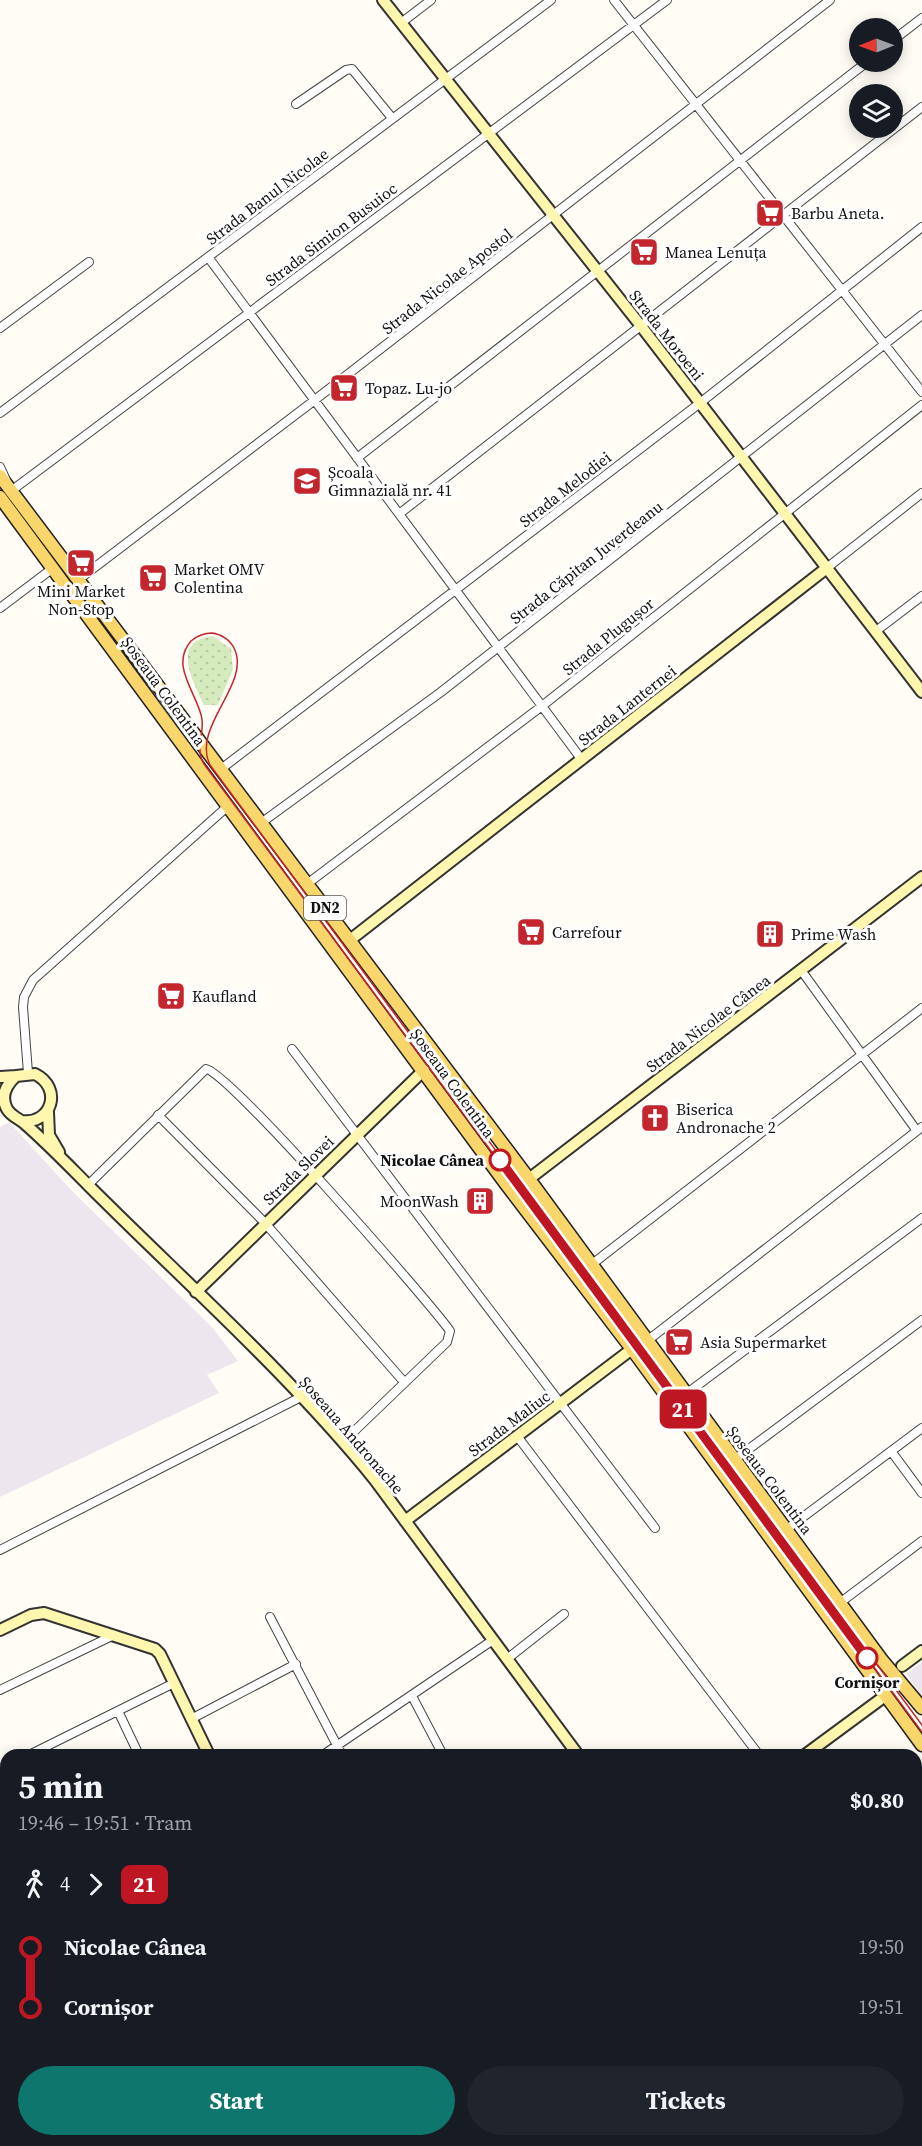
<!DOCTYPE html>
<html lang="en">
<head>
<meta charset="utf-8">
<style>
  :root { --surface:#171b24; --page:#20242c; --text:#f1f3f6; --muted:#9ea1a6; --accent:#0f766e }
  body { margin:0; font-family:"Source Serif 4",serif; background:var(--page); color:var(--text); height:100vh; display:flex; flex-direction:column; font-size:22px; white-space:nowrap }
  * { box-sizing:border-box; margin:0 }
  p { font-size:20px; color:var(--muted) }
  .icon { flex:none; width:33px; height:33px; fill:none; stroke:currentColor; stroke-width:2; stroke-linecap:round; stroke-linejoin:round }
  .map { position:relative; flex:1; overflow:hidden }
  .drawer { position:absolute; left:0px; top:1749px; width:922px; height:398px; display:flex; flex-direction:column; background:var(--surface); border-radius:18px 18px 0 0; box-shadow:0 3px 15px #0003 }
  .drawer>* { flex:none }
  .badge { padding:0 12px; border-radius:9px; font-size:21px; line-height:39px }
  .needle { width:39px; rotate:269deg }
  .buttons { position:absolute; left:849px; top:18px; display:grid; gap:12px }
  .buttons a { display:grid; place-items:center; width:54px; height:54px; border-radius:50%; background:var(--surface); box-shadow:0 3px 15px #0003; font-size:30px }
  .map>.badge { position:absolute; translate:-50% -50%; box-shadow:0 0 0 3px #fff }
  .legs { display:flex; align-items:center; gap:9px; height:66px; padding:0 18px; font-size:20px }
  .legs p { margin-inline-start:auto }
  .headline { display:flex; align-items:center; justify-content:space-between; height:102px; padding:0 18px }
  h1 { font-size:33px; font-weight:700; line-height:45px }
  .primary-button { display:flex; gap:12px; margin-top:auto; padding:12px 18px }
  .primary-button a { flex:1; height:69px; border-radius:36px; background:var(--accent); color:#fff; font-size:24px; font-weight:700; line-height:69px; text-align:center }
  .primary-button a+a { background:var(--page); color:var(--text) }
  ul { padding:0 18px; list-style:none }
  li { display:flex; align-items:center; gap:21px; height:60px; font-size:22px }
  li i { display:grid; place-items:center; width:9px; height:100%; margin:0 8px; background:currentColor }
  li i::after { content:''; width:15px; height:15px; margin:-8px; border:4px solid; border-radius:50%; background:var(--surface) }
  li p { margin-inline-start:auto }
  li:first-child i { background:linear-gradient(#0000 50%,currentColor 0) }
  li:last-child i { background:linear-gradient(currentColor 50%,#0000 0) }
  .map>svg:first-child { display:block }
  .industrial { fill:#eee6ef }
  .grass { fill:url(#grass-dots) }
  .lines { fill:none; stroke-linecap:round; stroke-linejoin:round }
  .street-casing { stroke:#444; stroke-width:10 }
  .secondary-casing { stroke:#333; stroke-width:14 }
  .primary-casing { stroke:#222; stroke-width:15 }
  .street { stroke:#fff; stroke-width:8 }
  .secondary { stroke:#fff6b0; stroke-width:10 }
  .primary { stroke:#f9d66b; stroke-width:12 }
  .tram { stroke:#c4262e; stroke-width:1.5 }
  .line-1-casing { stroke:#fff; stroke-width:14 }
  .line-1 { stroke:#be1622; stroke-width:9 }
  .stop-1-dot { fill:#fff; stroke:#be1622; stroke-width:3 }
  .labels { text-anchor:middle; stroke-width:6; stroke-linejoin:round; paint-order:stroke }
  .shield { fill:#fff; stroke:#585858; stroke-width:1.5 }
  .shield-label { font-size:15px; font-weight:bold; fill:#111 }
  .street-label { font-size:16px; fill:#111; stroke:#fff }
  .poi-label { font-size:16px; fill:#111; stroke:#fff; text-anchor:start }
  .stop-label { font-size:16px; font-weight:bold; fill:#111; stroke:#fff; text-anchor:end }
</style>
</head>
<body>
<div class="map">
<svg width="922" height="2146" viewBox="0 0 922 2146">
  <defs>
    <pattern id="grass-dots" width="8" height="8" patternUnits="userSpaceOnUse" patternTransform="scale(1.5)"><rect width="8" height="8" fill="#d5ebbd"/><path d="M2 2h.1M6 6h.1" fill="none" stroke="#b6c8a1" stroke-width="1.8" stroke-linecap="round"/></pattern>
  </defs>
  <rect width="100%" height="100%" fill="#fffdf5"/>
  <path class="industrial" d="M9 1122 73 1192 212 1327 238 1361 207 1375 219 1393 0 1497V1127Z
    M922 1662V1696L906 1674Z"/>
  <path class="grass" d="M213 636 231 649 233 669 218 705H204C193 681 170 640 213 636Z"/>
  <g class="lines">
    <g class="street-casing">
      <path id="street" d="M614 0 922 392
        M401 23 431 0
        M892 41 922 18
        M296 104 346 70 352 69 392 118
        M208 257 582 760
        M0 328 89 262
        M0 413 551 0
        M357 458 867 62
        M0 467 11 491 667 0
        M399 514 922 107
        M828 567 922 493
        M78 580 307 406 830 0
        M0 608 53 568
        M876 631 922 596
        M221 769 700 403 922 227
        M261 823 441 692 922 315
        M307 884 542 706 922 405
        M801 970 917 1131
        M292 1049 655 1528
        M28 1073 23 1007 24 997 33 980 228 806
        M158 1115 265 1223 404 1382
        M88 1185 206 1069C224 1067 429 1301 450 1331L447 1342 343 1442
        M591 1265 922 1008
        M647 1341 922 1127
        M686 1394 922 1218
        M517 1436 759 1755
        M891 1451 922 1493
        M734 1460 922 1320
        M787 1529 922 1428
        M0 1550 301 1397
        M841 1602 922 1541
        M270 1617 342 1755
        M507 1659 564 1614
        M0 1690 114 1635
        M412 1696 443 1755
        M118 1711 139 1755
        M191 1719 296 1664
        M29 1755 174 1683
        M323 1755 493 1640
        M0 1769 6 1766
        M916 1801 922 1797
        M0 1854 6 1867
        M0 1934 6 1931
        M0 2052 6 2050
        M393 2146 405 2140
        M682 2146 694 2140 696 2146"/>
    </g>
    <g class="secondary-casing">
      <path id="secondary" d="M383 0 641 326 922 692
        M350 940 828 567
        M0 1077 16 1076
        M48 1112 49 1135 59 1152
        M21 1121C52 1125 63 1088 35 1074L16 1076C6 1085 0 1096 7 1109 11 1116 18 1118 24 1123 47 1143 68 1165 89 1186 185 1282 290 1375 375 1480L578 1755
        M512 1192 922 877
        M196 1292 424 1070
        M405 1521 632 1349
        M0 1630 31 1615 44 1613 155 1649 160 1654 209 1755
        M902 1666 922 1651
        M805 1755 885 1696
        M916 1968 922 1964
        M916 2042 922 2038
        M392 2140 395 2146
        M861 2140 866 2146
        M105 2146 116 2140"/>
    </g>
    <g class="primary-casing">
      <path id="primary" d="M0 476 529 1179 881 1659 922 1708
        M0 497 506 1184 632 1349 922 1745"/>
    </g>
    <use href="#street" class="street"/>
    <use href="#secondary" class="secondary"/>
    <use href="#primary" class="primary"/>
    <path class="tram" d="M922 1725 210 765C191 726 252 684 234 648 230 640 221 634 212 633 204 633 197 636 191 641 169 666 198 694 202 719 204 736 195 749 204 764L922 1732"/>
  </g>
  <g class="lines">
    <g class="line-1-casing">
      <path id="line-1" d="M500 1160 867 1658"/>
    </g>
    <use href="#line-1" class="line-1"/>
  </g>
  <defs>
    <g id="supermarket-square" transform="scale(1.5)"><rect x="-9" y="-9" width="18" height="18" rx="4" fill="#c4262e" stroke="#fff"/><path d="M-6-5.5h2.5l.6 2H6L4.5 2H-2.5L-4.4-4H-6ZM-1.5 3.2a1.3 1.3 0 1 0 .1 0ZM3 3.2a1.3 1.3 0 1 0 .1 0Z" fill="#fff"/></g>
    <g id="school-square" transform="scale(1.5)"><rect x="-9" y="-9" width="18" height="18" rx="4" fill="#c4262e" stroke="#fff"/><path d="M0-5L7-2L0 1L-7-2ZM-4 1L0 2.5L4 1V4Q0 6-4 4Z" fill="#fff"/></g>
    <g id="building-square" transform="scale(1.5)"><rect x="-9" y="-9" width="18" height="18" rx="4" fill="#c4262e" stroke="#fff"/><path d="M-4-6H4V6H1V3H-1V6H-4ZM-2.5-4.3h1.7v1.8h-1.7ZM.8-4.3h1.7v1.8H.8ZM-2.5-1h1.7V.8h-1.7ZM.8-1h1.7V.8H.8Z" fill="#fff"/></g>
    <g id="church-square" transform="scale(1.5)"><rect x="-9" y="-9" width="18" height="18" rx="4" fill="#c4262e" stroke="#fff"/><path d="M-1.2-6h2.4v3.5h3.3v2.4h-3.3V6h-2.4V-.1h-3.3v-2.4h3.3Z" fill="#fff"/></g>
  </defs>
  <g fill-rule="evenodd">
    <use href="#supermarket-square" x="770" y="213"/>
    <use href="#supermarket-square" x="644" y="252"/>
    <use href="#supermarket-square" x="344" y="388"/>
    <use href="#school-square" x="307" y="481"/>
    <use href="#supermarket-square" x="81" y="563"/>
    <use href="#supermarket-square" x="153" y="578"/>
    <use href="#supermarket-square" x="531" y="932"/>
    <use href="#building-square" x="770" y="934"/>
    <use href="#supermarket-square" x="171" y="996"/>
    <use href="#church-square" x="655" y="1118"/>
    <use href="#building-square" x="480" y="1201"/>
    <use href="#supermarket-square" x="679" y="1342"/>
  </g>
  <g class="stop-1-dot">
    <circle cx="500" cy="1160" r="10"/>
    <circle cx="867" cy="1658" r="10"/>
  </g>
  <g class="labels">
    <rect class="shield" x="304" y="896" width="42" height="24" rx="4.5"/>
    <g class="shield-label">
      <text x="325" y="913">DN2</text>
    </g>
    <g class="street-label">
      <text transform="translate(267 196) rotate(-37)" y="6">Strada Banul Nicolae</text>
      <text transform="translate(331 234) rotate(-37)" y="6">Strada Simion Busuioc</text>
      <text transform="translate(447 281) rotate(-38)" y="6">Strada Nicolae Apostol</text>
      <text transform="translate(667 335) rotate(52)" y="6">Strada Moroeni</text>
      <text transform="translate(565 489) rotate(-38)" y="6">Strada Melodiei</text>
      <text transform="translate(586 562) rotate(-38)" y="6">Strada Căpitan Juverdeanu</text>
      <text transform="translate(608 636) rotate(-39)" y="6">Strada Plugușor</text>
      <text transform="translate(164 691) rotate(54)" y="6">Șoseaua Colentina</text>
      <text transform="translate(627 705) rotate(-38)" y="6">Strada Lanternei</text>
      <text transform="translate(708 1023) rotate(-37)" y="6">Strada Nicolae Cânea</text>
      <text transform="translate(453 1083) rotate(54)" y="6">Șoseaua Colentina</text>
      <text transform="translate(298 1170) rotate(-44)" y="6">Strada Slovei</text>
      <text transform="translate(509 1423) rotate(-37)" y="6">Strada Maliuc</text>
      <text transform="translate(352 1435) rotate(49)" y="6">Șoseaua Andronache</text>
      <text transform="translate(770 1480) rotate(53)" y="6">Șoseaua Colentina</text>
    </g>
    <g class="poi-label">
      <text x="791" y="219">Barbu Aneta.</text>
      <text x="665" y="258">Manea Lenuța</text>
      <text x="365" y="394">Topaz. Lu-jo</text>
      <text x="328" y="478">Școala<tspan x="328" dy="18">Gimnazială nr. 41</tspan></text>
      <text x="174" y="575">Market OMV<tspan x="174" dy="18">Colentina</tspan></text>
      <text x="81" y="597" text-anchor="middle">Mini Market<tspan x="81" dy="18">Non-Stop</tspan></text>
      <text x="552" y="938">Carrefour</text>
      <text x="791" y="940">Prime Wash</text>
      <text x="192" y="1002">Kaufland</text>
      <text x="676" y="1115">Biserica<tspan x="676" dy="18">Andronache 2</tspan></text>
      <text x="459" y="1207" text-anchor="end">MoonWash</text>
      <text x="700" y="1348">Asia Supermarket</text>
    </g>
    <g class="stop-label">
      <text x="484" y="1166">Nicolae Cânea</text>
      <text x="867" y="1688" text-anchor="middle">Cornișor</text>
    </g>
  </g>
</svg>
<div class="buttons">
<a><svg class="needle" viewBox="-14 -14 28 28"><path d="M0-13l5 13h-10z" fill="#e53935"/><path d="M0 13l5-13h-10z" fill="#9ea1a6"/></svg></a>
<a><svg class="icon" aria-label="layers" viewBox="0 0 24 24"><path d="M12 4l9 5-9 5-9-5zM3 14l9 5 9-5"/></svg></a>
</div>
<b class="badge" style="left:683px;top:1409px;background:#be1622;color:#fff">21</b>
<section class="drawer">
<div class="headline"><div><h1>5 min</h1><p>19:46 – 19:51 · Tram</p></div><b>$0.80</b></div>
<div class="legs"><svg class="icon" aria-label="walk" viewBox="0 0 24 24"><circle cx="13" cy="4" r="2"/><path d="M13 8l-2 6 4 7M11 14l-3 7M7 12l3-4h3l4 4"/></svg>4<svg class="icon" aria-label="forward" viewBox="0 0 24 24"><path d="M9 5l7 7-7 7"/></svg><b class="badge" style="background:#be1622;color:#fff">21</b></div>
<ul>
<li><i style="color:#be1622"></i><b>Nicolae Cânea</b><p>19:50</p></li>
<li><i style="color:#be1622"></i><b>Cornișor</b><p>19:51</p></li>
</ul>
<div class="primary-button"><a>Start</a><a>Tickets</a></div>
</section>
</div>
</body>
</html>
